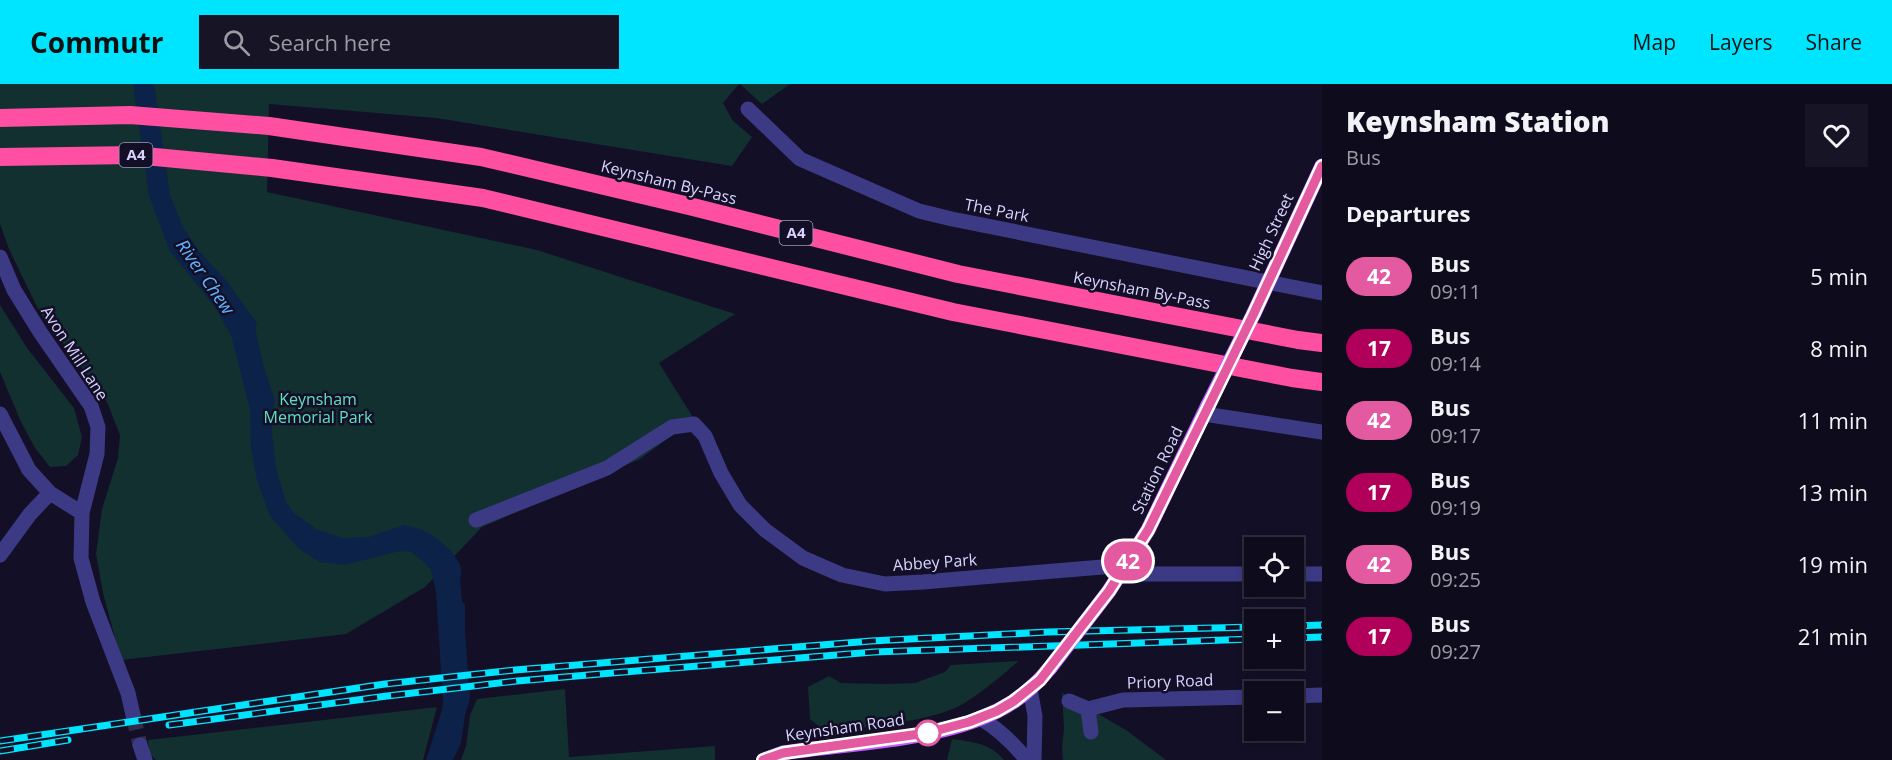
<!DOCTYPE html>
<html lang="en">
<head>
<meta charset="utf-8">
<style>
  :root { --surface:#0e0b1c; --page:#171425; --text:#f1f3f6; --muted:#9b9ba3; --line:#2e2b3b; --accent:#00e5ff }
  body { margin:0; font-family:"Open Sans",sans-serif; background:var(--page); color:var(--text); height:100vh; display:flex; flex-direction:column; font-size:22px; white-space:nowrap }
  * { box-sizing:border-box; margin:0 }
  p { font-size:20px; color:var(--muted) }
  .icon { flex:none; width:33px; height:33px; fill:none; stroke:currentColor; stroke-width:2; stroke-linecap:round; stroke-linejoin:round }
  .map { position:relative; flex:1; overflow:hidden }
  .panel { display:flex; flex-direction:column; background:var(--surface); width:570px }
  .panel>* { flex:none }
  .badge { padding:0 12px; border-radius:20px; font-size:21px; line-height:39px }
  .tools { position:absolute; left:1244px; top:453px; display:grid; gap:12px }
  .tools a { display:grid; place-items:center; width:60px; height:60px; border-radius:0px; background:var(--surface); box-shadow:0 3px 9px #0003,0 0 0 2px var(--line); font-size:30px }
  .map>.badge { position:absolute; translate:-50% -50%; box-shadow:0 0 0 3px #fff }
  h2 { padding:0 24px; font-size:22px; line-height:54px }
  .round { display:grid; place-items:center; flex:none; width:63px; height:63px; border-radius:0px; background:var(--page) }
  .head { display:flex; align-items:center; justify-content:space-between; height:102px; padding:0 24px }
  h1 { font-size:28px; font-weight:800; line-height:45px }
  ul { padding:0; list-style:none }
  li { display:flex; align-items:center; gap:18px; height:72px; padding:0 24px }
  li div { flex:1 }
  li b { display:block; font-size:22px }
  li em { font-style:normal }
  li .badge { min-width:66px; font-weight:700; text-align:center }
  header { display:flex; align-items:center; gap:36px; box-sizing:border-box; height:84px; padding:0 30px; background:var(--accent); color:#111 }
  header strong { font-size:28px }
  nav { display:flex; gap:33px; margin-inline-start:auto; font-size:21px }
  .search { width:420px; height:54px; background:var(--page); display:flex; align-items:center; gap:15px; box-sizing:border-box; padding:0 21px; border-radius:0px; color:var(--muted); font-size:22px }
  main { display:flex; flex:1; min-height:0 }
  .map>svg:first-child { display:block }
  .green { fill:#12302f }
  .water { fill:#0c2248 }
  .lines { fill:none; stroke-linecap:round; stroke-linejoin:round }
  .minor-tunnel { stroke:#312d47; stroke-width:15; stroke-dasharray:15 8; stroke-linecap:butt }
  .minor { stroke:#3d3a85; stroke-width:15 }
  .major { stroke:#c25bff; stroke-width:15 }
  .highway { stroke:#ff4fa3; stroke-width:18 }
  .rail-casing { stroke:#00e5ff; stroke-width:7 }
  .rail { stroke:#130f26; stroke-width:4.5; stroke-dasharray:14; stroke-linecap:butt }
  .major-bridge { stroke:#c25bff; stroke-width:15 }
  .line-casing { stroke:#fff; stroke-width:14 }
  .line { stroke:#e35aa1; stroke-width:9 }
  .stop-dot { fill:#fff; stroke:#e35aa1; stroke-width:3 }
  .labels { text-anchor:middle; stroke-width:5; stroke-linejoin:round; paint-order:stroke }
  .shield { fill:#130f26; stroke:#9e99be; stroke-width:1.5 }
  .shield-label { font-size:15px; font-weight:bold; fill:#d9d4ff }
  .street-label { font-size:16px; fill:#d9d4ff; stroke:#130f26 }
  .park-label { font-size:16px; fill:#5fe0c0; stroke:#130f26 }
  .water-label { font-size:18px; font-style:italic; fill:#62b6ff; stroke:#130f26 }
</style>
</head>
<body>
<header>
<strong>Commutr</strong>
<div class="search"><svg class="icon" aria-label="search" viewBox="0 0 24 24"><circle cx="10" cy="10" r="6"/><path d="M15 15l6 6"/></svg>Search here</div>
<nav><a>Map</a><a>Layers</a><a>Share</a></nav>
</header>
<main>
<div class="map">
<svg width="1322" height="676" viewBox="0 0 1322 676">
  <rect width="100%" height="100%" fill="#130f26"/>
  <path class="green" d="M0 0H739L723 19 733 37 752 53 732 82 436 34 269 20 267 108 537 166 735 230 659 279 694 335 640 375 482 443 425 503 346 550 121 576 103 509 96 470 102 425 118 374 120 351 107 318 39 227 9 165 0 140Z
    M740 0H790L762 20Z
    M0 221 27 264 74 324 82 353 78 371 66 382 50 383 35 364 21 338 0 288Z
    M1019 577C1001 592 983 608 963 620 928 639 866 642 826 648L810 635 808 603 829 592 841 599 887 600 915 599 945 588 951 581Z
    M565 605 569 673 715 662V676H461L466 662 470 631 477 615Z
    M1062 609 1126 646 1166 676H1063L1062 663 1064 645Z
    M437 623 423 676H156L149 669 148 656Z
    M952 655C973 658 990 659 1004 676H947Z"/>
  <path class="water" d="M133 0H154L170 111 183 143 199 167 225 195 257 239 255 244 264 284 275 316 272 329V348L276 384 286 418 294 429 316 445 343 454 369 453 404 441 413 443 423 446 438 455 452 468 458 477 461 483V492L460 495 462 517 465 521V547L470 615 465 631 461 659 453 676H426L442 626 443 618 436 508 431 486 423 477 411 468 400 467 344 481 320 478 299 465 270 432 257 396 251 364 250 325 231 251 214 222 170 167 149 112Z"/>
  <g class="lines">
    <path class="minor-tunnel" d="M133 631 140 661"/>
    <path class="minor" d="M748 25 800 75 919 127 952 135 1322 209
      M0 173 14 206 40 248 91 322 98 343 97 370 82 429 81 474 93 518 128 609 133 631
      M0 330 29 386 50 409 82 429
      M1204 330 1322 348
      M476 436 607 384 672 343 694 340 705 352 721 389 740 421 765 446 803 474 842 491 885 500 923 498 1126 481
      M0 471 30 430 50 409
      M1120 490H1254
      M1293 490H1322
      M1030 605 1035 632 1034 676
      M1293 612 1322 611
      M1069 617 1088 625 1123 616 1254 613
      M1088 625 1091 648
      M980 634C999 645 1013 659 1027 676
      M140 661 145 676"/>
    <path class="major" d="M1254 229 1322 82
      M1109 507 1148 446 1208 321
      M764 676 783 669C849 659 937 657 997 627 1018 617 1035 602 1050 584"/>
    <path class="highway" d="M0 34 130 31 269 42 481 73 689 122 958 190 1298 256 1322 259
      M0 73 134 71 272 84 483 114 953 228 1292 294 1322 298"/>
    <g class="rail-casing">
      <path id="rail" d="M1293 542 1322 541
        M1293 554 1322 553
        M169 641 387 612 517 597 624 588 874 568 1254 555
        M0 657 385 600 515 586 871 557 1048 548 1254 543
        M0 667 68 656"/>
    </g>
    <use href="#rail" class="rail"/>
    <path class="major-bridge" d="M1208 321 1254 229
      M1050 584 1109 507"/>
  </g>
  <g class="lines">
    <g class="line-casing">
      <path id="line" d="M763 676 783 669 927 649 969 638 997 627 1014 617 1040 596 1109 507 1148 446 1254 229 1322 82"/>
    </g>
    <use href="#line" class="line"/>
  </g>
  <circle class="stop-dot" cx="928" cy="649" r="12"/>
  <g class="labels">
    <g class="shield">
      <rect x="119.5" y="59" width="33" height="24" rx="4.5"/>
      <rect x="779.5" y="137" width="33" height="24" rx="4.5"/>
    </g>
    <g class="shield-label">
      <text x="136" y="76">A4</text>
      <text x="796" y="154">A4</text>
    </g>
    <g class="street-label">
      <text transform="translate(669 98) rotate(14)" y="6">Keynsham By-Pass</text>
      <text transform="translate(997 126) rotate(11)" y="6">The Park</text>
      <text transform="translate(1271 148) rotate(-65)" y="6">High Street</text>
      <text transform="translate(1142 206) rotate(11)" y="6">Keynsham By-Pass</text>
      <text transform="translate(75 269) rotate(57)" y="6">Avon Mill Lane</text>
      <text transform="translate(1157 386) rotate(-64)" y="6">Station Road</text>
      <text transform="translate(935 478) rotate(-4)" y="6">Abbey Park</text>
      <text transform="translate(1170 597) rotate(-2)" y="6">Priory Road</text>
      <text transform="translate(845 643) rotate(-8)" y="6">Keynsham Road</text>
    </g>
    <g class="park-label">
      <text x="318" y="321">Keynsham<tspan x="318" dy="18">Memorial Park</tspan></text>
    </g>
    <g class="water-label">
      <text transform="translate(205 193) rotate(55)" y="6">River Chew</text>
    </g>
  </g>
</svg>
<div class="tools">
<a><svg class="icon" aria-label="locate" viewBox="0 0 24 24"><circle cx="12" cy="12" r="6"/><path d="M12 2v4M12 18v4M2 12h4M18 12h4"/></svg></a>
<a>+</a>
<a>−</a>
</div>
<b class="badge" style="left:1128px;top:477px;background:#e35aa1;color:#fff">42</b>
</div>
<section class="panel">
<div class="head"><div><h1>Keynsham Station</h1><p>Bus</p></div><a class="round"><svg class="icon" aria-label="heart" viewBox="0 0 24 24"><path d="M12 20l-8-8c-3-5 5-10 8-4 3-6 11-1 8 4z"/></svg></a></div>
<h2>Departures</h2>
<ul>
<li><span class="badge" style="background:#e35aa1;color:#fff">42</span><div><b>Bus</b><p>09:11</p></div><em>5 min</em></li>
<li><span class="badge" style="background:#b10059;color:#fff">17</span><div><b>Bus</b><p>09:14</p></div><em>8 min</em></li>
<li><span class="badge" style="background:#e35aa1;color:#fff">42</span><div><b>Bus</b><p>09:17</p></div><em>11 min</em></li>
<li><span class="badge" style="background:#b10059;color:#fff">17</span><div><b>Bus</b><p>09:19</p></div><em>13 min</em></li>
<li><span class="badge" style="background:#e35aa1;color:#fff">42</span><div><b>Bus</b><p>09:25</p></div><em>19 min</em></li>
<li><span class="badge" style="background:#b10059;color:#fff">17</span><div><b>Bus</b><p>09:27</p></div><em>21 min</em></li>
</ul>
</section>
</main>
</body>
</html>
